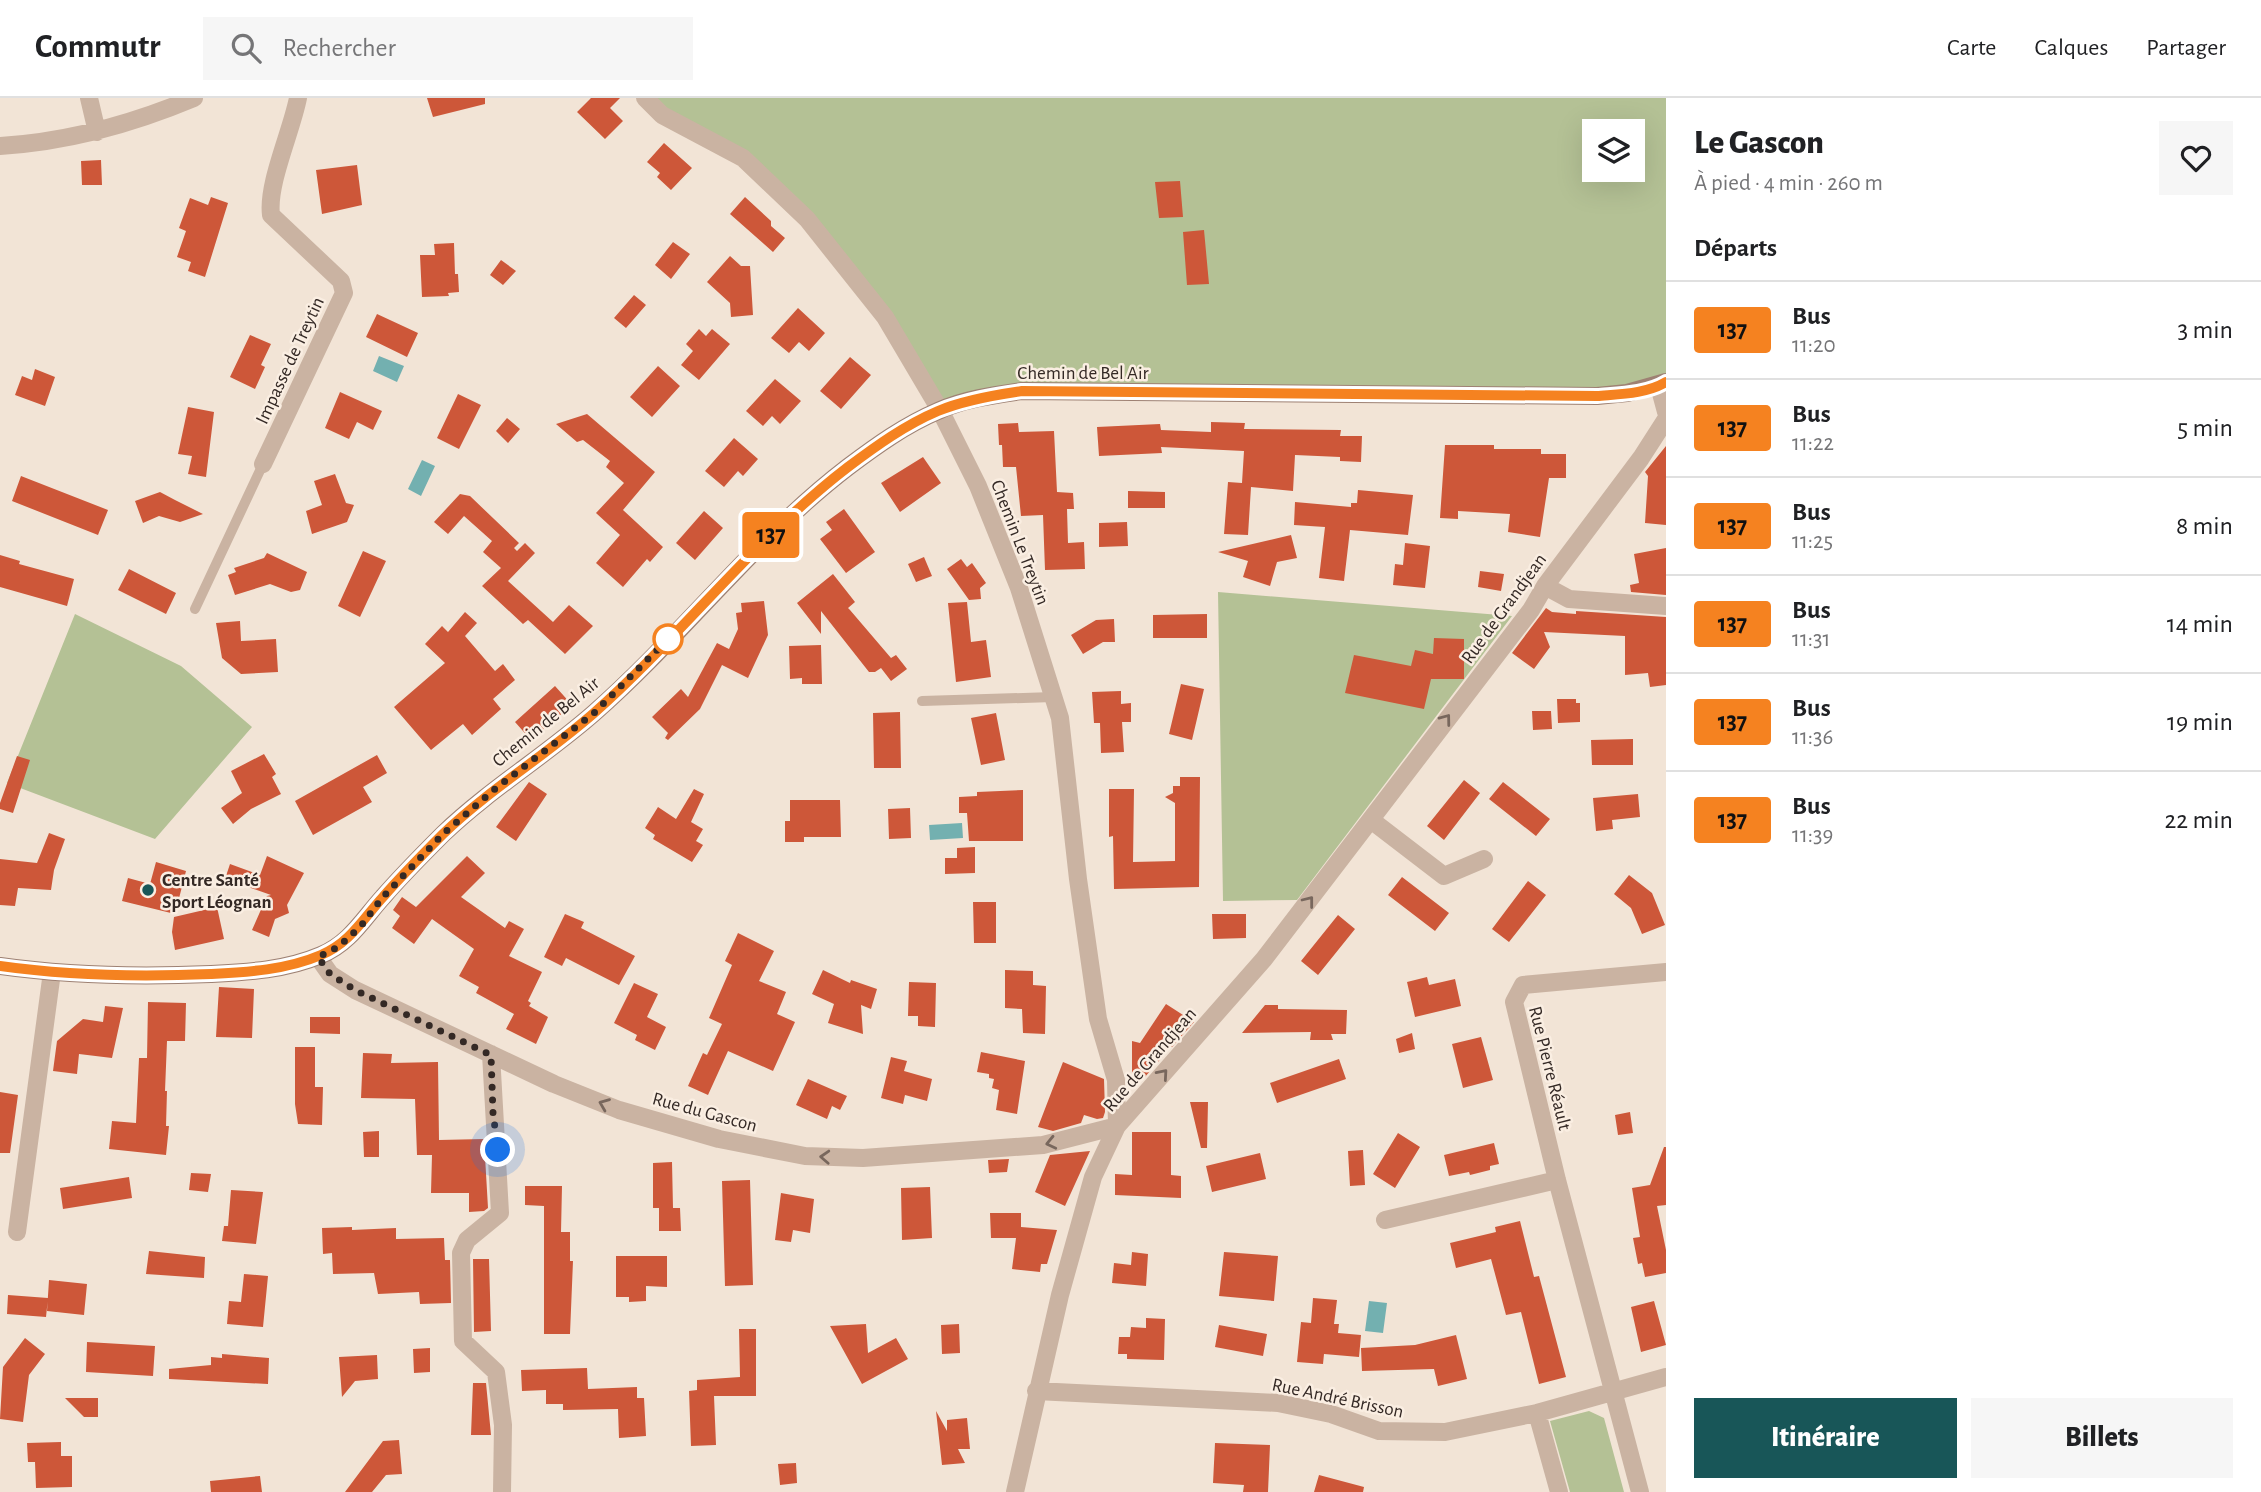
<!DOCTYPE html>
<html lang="fr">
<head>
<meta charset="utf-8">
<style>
  :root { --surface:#fff; --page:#f6f6f6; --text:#202124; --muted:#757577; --line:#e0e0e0; --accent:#185658 }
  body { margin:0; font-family:"Alegreya Sans",sans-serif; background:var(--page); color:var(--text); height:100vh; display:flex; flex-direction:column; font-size:26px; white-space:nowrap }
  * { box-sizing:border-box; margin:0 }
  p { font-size:23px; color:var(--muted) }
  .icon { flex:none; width:38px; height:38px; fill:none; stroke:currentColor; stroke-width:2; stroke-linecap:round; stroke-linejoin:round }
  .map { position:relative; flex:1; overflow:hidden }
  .side { display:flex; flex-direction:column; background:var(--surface); width:595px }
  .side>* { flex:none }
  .badge { padding:0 14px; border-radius:5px; font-size:24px; line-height:46px }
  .tools { position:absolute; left:1582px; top:21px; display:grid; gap:14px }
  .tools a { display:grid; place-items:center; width:63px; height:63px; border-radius:0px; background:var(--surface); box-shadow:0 7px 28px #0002; font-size:35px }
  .you { position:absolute; width:35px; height:35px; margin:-18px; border:5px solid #fff; border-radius:50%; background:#1a73e8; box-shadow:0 0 0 10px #1a73e833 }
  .map>.badge { position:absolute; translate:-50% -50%; box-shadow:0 0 0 4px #fff }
  h2 { padding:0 28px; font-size:26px; line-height:63px }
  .round { display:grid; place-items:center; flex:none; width:74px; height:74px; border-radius:0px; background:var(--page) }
  .overview { display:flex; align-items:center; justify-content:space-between; height:119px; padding:0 28px }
  h1 { font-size:33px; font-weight:800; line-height:52px }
  .cta { display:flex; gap:14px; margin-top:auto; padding:14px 28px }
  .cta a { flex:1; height:80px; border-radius:0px; background:var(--accent); color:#fff; font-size:28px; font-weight:800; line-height:80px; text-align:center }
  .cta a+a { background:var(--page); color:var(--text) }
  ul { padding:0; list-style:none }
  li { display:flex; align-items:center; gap:21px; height:98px; padding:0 28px; border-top:2px solid var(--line) }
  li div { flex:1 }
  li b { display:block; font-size:26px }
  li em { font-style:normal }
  li .badge { min-width:77px; font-weight:700; text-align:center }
  header { display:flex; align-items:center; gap:42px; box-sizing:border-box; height:98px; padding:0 35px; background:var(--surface); border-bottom:2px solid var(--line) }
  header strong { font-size:33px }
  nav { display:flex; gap:38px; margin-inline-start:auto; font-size:24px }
  .search { width:490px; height:63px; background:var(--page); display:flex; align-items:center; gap:18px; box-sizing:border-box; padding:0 24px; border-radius:0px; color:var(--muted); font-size:26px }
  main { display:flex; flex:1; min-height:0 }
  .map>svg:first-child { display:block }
  .green { fill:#b4c195; fill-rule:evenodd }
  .water { fill:#73b0b0 }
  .building { fill:#cd5739 }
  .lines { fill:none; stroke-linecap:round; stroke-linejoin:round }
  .lane { stroke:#cab3a2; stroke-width:10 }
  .street { stroke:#cab3a2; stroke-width:18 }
  .secondary { stroke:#9e8173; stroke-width:18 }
  .oneway { stroke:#78675d }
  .line-casing { stroke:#fff; stroke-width:16 }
  .line { stroke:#f58220; stroke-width:10 }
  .walk { stroke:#342925; stroke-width:7; stroke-dasharray:0 12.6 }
  .stop-dot { fill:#fff; stroke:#f58220; stroke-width:3.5 }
  .poi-dot { fill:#185658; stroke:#faeee2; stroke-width:2.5 }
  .labels { text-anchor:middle; stroke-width:5; stroke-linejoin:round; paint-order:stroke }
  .street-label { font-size:19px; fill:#342925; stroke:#faeee2 }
  .poi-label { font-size:19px; font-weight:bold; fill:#342925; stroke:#faeee2; text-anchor:start }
</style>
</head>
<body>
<header>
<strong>Commutr</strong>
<div class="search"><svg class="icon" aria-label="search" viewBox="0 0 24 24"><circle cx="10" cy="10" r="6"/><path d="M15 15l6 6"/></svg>Rechercher</div>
<nav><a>Carte</a><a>Calques</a><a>Partager</a></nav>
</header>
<main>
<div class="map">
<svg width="1666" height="1394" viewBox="0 0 1666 1394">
  <rect width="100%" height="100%" fill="#f2e4d6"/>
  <path class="green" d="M645 0H1666V284L1627 295 1022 293 940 312 885 219 743 60ZM1594 33H1633V72H1594Z
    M1218 494 1512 518 1297 802 1223 803Z
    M75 516 181 568 252 629 155 741 7 685Z
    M1589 1313 1604 1320 1624 1394H1570L1550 1323Z"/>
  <path class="water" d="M379 258 404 268 397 284 373 273Z
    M422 362 435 368 421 398 408 391Z
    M962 725 963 740 930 742 929 727Z
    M1369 1203 1387 1205 1383 1235 1365 1233Z"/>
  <path class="building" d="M427 0H485V6L433 19Z
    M591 0H620L610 10 623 23 605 41 577 14Z
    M664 45 692 70 671 92 657 79 660 75 647 64Z
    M101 62 102 87H82L81 63Z
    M357 67 362 107 322 116 316 72Z
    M1180 83 1183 119 1159 120 1155 84Z
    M211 99 228 105 205 179 188 173 191 164 177 159 186 133 179 130 190 100 208 107Z
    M745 99 771 123V128L785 140 773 154 730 116Z
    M1204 132 1209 186 1187 187 1183 134Z
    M673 144 690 156 671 181 655 167Z
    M454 145 455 176H458L459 194 448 195 449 198 422 199 420 157H435L434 146Z
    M730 158 741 168H750L753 217 731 219 730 205 707 184Z
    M501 162 516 173 503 187 490 177Z
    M634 197 646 207 626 230 614 220Z
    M798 210 825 235 809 253 799 244 789 255 771 240Z
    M377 216 418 235 407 259 366 239Z
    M699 231 706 238 712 231 730 246 699 282 681 267 693 253 686 246Z
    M250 237 271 246 261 267 265 269 255 291 230 279Z
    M850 259 871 277 841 311 820 293Z
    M658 268 680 288 652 319 630 299Z
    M35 271 55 279 45 308 15 297 22 278 32 282Z
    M775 281 801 303 780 326 772 318 763 328 746 313Z
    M340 294 382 313 373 332 357 324 349 341 325 330Z
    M458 296 481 307 459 351 437 340Z
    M188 309 214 314 206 379 188 376 192 358 178 356Z
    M587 316 655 374 623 412 663 449 650 464 647 461 623 489 596 465 620 437 596 415 624 385 606 369 610 363 583 342 577 344 556 326Z
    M507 320 520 331 508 345 496 333Z
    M1211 324 1245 325 1244 331 1341 332 1340 338H1362L1361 364 1340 363V359L1295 357 1293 393 1251 389 1248 437 1224 436 1228 384 1242 385 1244 353 1161 349 1162 355 1099 358 1097 329 1160 326 1161 332 1211 334Z
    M1018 325 1019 334 1054 333 1057 394 1073 395 1074 411H1067L1068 445 1084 444 1085 471 1045 472 1043 417 1021 418 1016 369H1003L1002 347H999L998 326Z
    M734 340 758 361 743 378 738 373 724 389 705 373Z
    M1445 347H1494V351H1541V356H1566V380H1549L1540 439 1508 434 1510 416 1458 413V421L1440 420Z
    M1666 348V427L1645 425 1648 378 1645 374Z
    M923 359 941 385 900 414 881 385Z
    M335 376 346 405 354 407 347 424 312 436 306 413 322 407 314 383Z
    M21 378 108 412 98 437 12 403Z
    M1358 392 1413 397 1408 437 1350 432 1344 483 1319 480 1325 429 1294 427 1295 404 1351 409V405H1357Z
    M1128 393 1165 394V410H1128Z
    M160 394 175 402 203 416 180 424 159 418 143 425 135 403Z
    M460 396 470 398 519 445 514 450 517 453 525 445 535 455 508 483 553 524 569 507 593 528 565 556 528 522 523 526 482 488 501 470 483 454 492 443 464 418 448 436 434 424Z
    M844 411 875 454 846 475 820 441 832 432 826 424Z
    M704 413 723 430 695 462 676 445Z
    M1127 424 1128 448 1099 449V425Z
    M1291 437 1297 460 1277 464 1270 488 1243 479 1248 463 1218 454Z
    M1405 445 1430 448 1425 490 1393 487 1395 466 1403 467Z
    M1666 450V497L1631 494 1630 487 1639 485 1634 456Z
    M363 453 386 463 360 519 338 508Z
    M267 455 307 474 300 492 291 494 270 486 235 497 228 477 236 474 234 470 264 460Z
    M0 457 20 463 19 466 74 481 67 508 0 489Z
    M924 459 932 478 916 484 908 466Z
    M961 461 967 469 972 465 986 485 980 490 981 501 969 502 947 471Z
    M129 471 176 495 166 516 118 492Z
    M1480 473 1504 476 1501 493 1478 489Z
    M833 476 855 504 848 510 850 512 891 560 896 557 907 571 891 583 881 570 875 574H869L821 513V536L797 505Z
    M764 503 768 537 748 580 722 567 700 611 668 642 665 640 668 635 652 619 681 591 688 599 717 545 729 551 738 531 736 515 742 514 741 505Z
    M967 504 971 544 986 542 991 579 956 584 948 505Z
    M1546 510 1552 514 1576 516V513L1666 519V587L1650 589 1648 575 1625 577V538L1544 534 1550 549 1534 571 1512 555Z
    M465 514 477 525 465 538 495 573 503 566 515 582 493 601 501 611 472 637 463 626 431 652 394 609 445 565 425 546 442 528 448 534Z
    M1207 516V540H1153V517Z
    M1114 521 1115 544H1103L1083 556 1071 537 1096 522Z
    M240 523 241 543 276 541 278 574 241 576 222 560 216 525Z
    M1434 540 1464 541V581H1431L1424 611 1345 595 1354 557 1411 568 1415 552 1433 556Z
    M821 547 822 586H802V580L790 581 789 548Z
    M1181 586 1204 591 1192 642 1169 636Z
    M555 588 572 607 531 642 515 624Z
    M1121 593V606L1131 605V624H1122L1124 654 1101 655 1100 625H1094L1092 594Z
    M1557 601H1576V605H1580V624L1558 625Z
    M1532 613H1551L1552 631 1533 632Z
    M900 614 901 670H874L873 615Z
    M996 615 1005 662 981 667 971 620Z
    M1633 641V667H1592L1591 642Z
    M264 656 276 676 272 679 281 696 251 711 233 726 221 710 242 695 231 673Z
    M377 657 387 675 363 689 372 704 313 737 295 703Z
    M17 658 30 662 13 715 0 711V705Z
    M1180 679H1200L1199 789 1114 791 1113 738 1109 739V691H1134L1133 764 1175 763V705L1165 699 1173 695V688H1180Z
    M1464 682 1480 695 1444 742 1427 728Z
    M529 684 547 696 516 743 496 729Z
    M1503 684 1550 721 1536 738 1489 701Z
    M694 691 704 696 691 724 703 731 696 743 703 747 692 764 653 741 655 737 645 730 658 709 676 721Z
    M1023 692V743H969L967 715H959V699L977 698V694Z
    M1638 696 1640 719 1612 722 1613 731 1596 733 1593 700Z
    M790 702H840L841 739H804V744H785V723H790Z
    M910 710 911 740 889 741 888 711Z
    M49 735 65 741 54 772 51 792 18 790 15 808 0 807V761L37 765Z
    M975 749V775L945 776V760H957V750Z
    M267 758 304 775 287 807 289 815 275 821 269 839 252 832 267 798 271 797 225 781 230 766 260 777Z
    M467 758 485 775 461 799 505 830 509 823 524 831 509 858 542 874 528 903 531 905 529 908 548 919 536 946 506 931 514 916 476 895 479 889 459 878 474 851 432 821 414 846 392 830 400 818 393 812 402 799 416 809Z
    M156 764 186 773 175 816 122 803 128 780 150 786Z
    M1629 777 1652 795 1665 827 1642 836 1631 810 1614 796Z
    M1402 779 1449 815 1435 833 1388 797Z
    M1528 783 1546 797 1509 844 1492 831Z
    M973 804H996V845H974Z
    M217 809 224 841 175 852 172 834 174 819Z
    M565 816 584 824 581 830 635 858 619 887 566 860 562 868 544 859Z
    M1212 816H1246V840L1213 841Z
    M1338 817 1355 831 1318 877 1301 863Z
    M738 835 774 853 759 883 786 894 777 916 795 924 773 973 728 953 708 997 688 988 703 955 707 957 722 926 709 920 732 867 725 863Z
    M823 872 850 885 851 882 877 891 871 911 861 907 863 936 828 925 834 906 812 896Z
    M1005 872 1033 873V887L1046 888 1045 936 1023 935 1022 911 1005 910Z
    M1427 879 1429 887 1455 881 1461 908 1415 919 1407 884Z
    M909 884 936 885 935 929 918 928V918H908Z
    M634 885 658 896 647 919 666 929 655 952 635 942 637 937 614 925Z
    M219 889 254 891 252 940 216 939Z
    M148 904 186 905 185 943H167L165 993H167L166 1028H169L166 1057 109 1051 112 1023 136 1025 139 960H147Z
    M1166 906 1194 924 1172 949 1167 945 1164 957 1144 980 1132 977V943L1140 945Z
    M1265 907H1278V911L1347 912 1346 936H1331L1333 942H1310L1311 934 1242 935Z
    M105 908 123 910 112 960 79 956 77 976 53 973 57 943 83 921 103 924Z
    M310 919H340V936L310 935Z
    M1412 935 1415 951 1399 955 1396 941Z
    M1481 939 1493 982 1463 990 1452 946Z
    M295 949H315V989H323L322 1027 298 1026 295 1006Z
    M981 954 1025 963 1017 1016 996 1012 999 992 992 990 994 981 989 980V976L977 974Z
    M363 955 392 956 391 965 438 964 439 1042 484 1041 488 1110 484 1113 469 1114V1095H431L432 1057H417L415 1001 361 1000Z
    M891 959 907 963 904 973 932 981 927 1003 905 997 903 1006 881 1000Z
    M1339 961 1346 981 1277 1005 1270 985Z
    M1063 964 1104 981 1105 1014 1103 1020 1097 1021 1084 1017 1081 1025 1053 1033 1038 1029Z
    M808 981 847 998 840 1012 832 1008 827 1021 796 1007Z
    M0 994 18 997 10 1055H0Z
    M1190 1004H1208L1207 1050H1201Z
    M1630 1014 1633 1035 1618 1037 1615 1017Z
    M379 1033V1059H364L363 1034Z
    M1132 1034H1171V1077L1181 1078V1100L1115 1097V1076L1132 1077Z
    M1398 1035 1420 1049 1395 1090 1373 1076Z
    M1494 1045 1499 1066 1490 1068V1072L1470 1077 1469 1074 1449 1078 1444 1057Z
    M1664 1049H1666V1107L1657 1108 1666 1152V1175L1645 1179 1642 1165 1638 1166 1633 1140 1640 1139 1632 1090 1650 1087Z
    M1363 1052 1365 1087 1350 1088 1348 1053Z
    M1090 1053 1065 1108 1035 1094 1050 1057Z
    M1260 1055 1266 1081 1212 1094 1206 1068Z
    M1009 1061 1007 1074 989 1075 988 1062Z
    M672 1064 673 1110H680L681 1133H659V1110H653V1065Z
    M191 1075 211 1076 208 1094 189 1092Z
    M129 1079 132 1100 63 1111 60 1090Z
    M750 1082 753 1187 725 1188 722 1083Z
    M525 1088H562L561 1134H570V1163H573L570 1236H544V1108L525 1107Z
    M930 1089 932 1140 902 1142 901 1090Z
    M231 1092 263 1094 256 1146 222 1143 224 1128H228Z
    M781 1095 814 1101 810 1135 793 1132 791 1144 775 1142Z
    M990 1115H1021V1129L1057 1132 1047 1166H1041L1040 1174 1012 1171 1016 1140H991Z
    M1520 1123 1534 1179 1539 1178 1566 1279 1539 1286 1521 1214 1506 1217 1491 1161 1456 1170 1450 1145 1496 1134 1495 1129Z
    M352 1129V1132L396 1130V1141L444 1140 445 1162H450L451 1205 420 1206 419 1194 378 1196 374 1175 333 1176 332 1155 323 1156 322 1130Z
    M149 1153 205 1159 204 1180 146 1176Z
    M1132 1154 1148 1156 1146 1188 1112 1185 1114 1165 1131 1167Z
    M1224 1154 1278 1158 1274 1203 1219 1198Z
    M616 1158H667V1189L646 1188V1203L629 1204V1199H616Z
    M473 1161H489L491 1233 474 1234Z
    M244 1176 268 1178 263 1229 227 1226 229 1203 241 1204Z
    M49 1182 87 1186 84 1217 47 1213Z
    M8 1197 48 1200 46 1219 7 1216Z
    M1313 1200 1337 1202 1334 1226H1339L1338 1235 1361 1237 1359 1259 1324 1256 1323 1266 1297 1264 1301 1224 1311 1225Z
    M1654 1203 1666 1247 1641 1254 1631 1209Z
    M1146 1220 1165 1221 1164 1262 1127 1261V1256H1118L1119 1239H1130L1131 1229 1146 1230Z
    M866 1226 868 1255 896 1240 908 1261 862 1286 830 1228Z
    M959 1226 960 1255 942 1256 941 1227Z
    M1219 1227 1267 1236 1263 1258 1215 1249Z
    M739 1231H756V1298H714L716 1347 691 1348 689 1293 697 1292V1282L740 1279Z
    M1456 1237 1467 1281 1438 1288 1434 1271 1362 1273 1361 1250 1415 1247Z
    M25 1240 45 1256 29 1277 23 1324 0 1321 3 1269Z
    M87 1244 155 1248 153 1278 86 1274Z
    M430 1250V1274L414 1275 413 1251Z
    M222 1256 269 1260 268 1286 169 1281V1271L211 1267V1259L222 1260Z
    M377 1257 378 1281 355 1283 342 1299 339 1259Z
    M587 1270 588 1291 637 1289V1300H644L646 1338 619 1340 618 1311 563 1312V1306H546V1292L522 1293 521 1272Z
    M473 1285H486L491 1337H471Z
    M65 1300H98V1319H84Z
    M936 1313 947 1333V1322L967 1320 970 1351H958L965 1365 942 1367Z
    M399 1342 402 1376 386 1377 372 1394H345L383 1343Z
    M61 1344V1358H72V1389L36 1390 35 1364H28L27 1345Z
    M1215 1345 1270 1347 1268 1394H1243L1244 1387 1213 1385Z
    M796 1365 797 1385 780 1387 778 1366Z
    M1319 1377 1364 1389 1363 1394H1314Z
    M260 1378 262 1394H211L210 1383Z"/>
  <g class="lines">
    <path class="lane" d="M195 511 263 366
      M922 603 1053 599"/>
    <path class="street" d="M89 0 97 34
      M645 0 662 17 743 60 807 121 885 219 940 312 978 388 1019 490 1060 620 1078 781 1098 921 1116 982 1117 1028
      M0 48C67 44 132 26 194 0
      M1659 288 1666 314
      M263 366 344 195 341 183 271 117C267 86 291 35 298 0
      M1545 488 1569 501 1666 508
      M1371 722 1444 778 1484 761
      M318 859 330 876 355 892 554 986 619 1012 719 1041 805 1058 863 1060 1043 1047 1117 1028
      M491 956 500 1115 467 1142 461 1155 463 1243 496 1274 503 1327 502 1394
      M1385 1122 1557 1082
      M17 1134 52 874
      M1036 1293 1278 1305 1331 1316 1379 1333 1445 1334 1537 1315 1666 1279
      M1537 1315 1559 1394
      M1015 1394 1060 1197 1093 1079 1117 1028 1264 861 1531 512 1545 488 1641 360 1666 321
      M1640 1394 1557 1082 1514 904 1523 887 1666 874"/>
    <path class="secondary" d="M0 868C70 878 141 879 211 876 248 874 286 872 321 857 350 845 363 821 383 799 402 777 423 756 443 736 490 691 545 658 594 615 683 537 754 441 848 369 876 348 905 327 938 313 964 301 994 297 1022 293L1597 298 1627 295 1666 284"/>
  </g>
  <defs><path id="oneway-chevron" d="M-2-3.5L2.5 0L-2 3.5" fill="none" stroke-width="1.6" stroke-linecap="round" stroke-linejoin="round" transform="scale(1.75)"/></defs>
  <g class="oneway">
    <use href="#oneway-chevron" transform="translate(1446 621) rotate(-53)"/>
    <use href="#oneway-chevron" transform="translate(1309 803) rotate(-52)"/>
    <use href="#oneway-chevron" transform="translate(1163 976) rotate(-49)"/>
    <use href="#oneway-chevron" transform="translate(604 1006) rotate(-158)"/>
    <use href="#oneway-chevron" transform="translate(1051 1045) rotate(167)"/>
    <use href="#oneway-chevron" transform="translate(825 1059) rotate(-177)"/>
  </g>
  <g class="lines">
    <g class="line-casing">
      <path id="line" d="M0 868C70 878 141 879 211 876 248 874 286 872 321 857 350 845 363 821 383 799 402 777 423 756 443 736 490 691 545 658 594 615 682 537 754 441 848 369 876 348 905 327 938 313 964 302 994 297 1022 293L1597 298C1619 296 1646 296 1666 284"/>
    </g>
    <use href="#line" class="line"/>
    <path class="walk" d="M498 1052 493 1015 491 957 355 892 330 876 318 859 338 849 361 828 382 800 444 735 495 691 594 615 668 541"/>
  </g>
  <circle class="stop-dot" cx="668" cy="541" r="14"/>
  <circle class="poi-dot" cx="148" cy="792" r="7"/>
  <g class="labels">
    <g class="street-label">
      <text transform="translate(289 262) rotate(-65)" y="7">Impasse de Treytin</text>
      <text x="1083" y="281">Chemin de Bel Air</text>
      <text transform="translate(1021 444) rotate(69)" y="7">Chemin Le Treytin</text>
      <text transform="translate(1503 510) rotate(-54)" y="7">Rue de Grandjean</text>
      <text transform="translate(545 623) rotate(-39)" y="7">Chemin de Bel Air</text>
      <text transform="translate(1149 961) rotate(-49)" y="7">Rue de Grandjean</text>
      <text transform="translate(1551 970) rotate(76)" y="7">Rue Pierre Réault</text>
      <text transform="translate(705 1013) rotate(15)" y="7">Rue du Gascon</text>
      <text transform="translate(1338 1299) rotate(12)" y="7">Rue André Brisson</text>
    </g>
    <g class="poi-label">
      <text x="162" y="788">Centre Santé<tspan x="162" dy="22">Sport Léognan</tspan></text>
    </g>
  </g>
</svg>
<div class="tools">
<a><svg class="icon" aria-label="layers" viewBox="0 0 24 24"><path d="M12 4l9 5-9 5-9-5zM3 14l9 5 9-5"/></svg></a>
</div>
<div class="you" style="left:498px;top:1052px"></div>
<b class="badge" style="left:771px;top:437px;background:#f58220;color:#111">137</b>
</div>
<section class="side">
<div class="overview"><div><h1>Le Gascon</h1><p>À pied · 4 min · 260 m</p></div><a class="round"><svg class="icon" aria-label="heart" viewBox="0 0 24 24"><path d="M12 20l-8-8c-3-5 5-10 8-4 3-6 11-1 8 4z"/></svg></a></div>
<h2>Départs</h2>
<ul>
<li><span class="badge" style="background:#f58220;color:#111">137</span><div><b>Bus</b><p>11:20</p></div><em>3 min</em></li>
<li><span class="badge" style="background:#f58220;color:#111">137</span><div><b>Bus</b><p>11:22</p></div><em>5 min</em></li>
<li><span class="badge" style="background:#f58220;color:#111">137</span><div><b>Bus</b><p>11:25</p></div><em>8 min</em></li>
<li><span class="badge" style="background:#f58220;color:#111">137</span><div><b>Bus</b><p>11:31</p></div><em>14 min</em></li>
<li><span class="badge" style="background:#f58220;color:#111">137</span><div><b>Bus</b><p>11:36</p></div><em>19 min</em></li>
<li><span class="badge" style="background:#f58220;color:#111">137</span><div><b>Bus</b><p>11:39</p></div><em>22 min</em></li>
</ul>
<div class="cta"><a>Itinéraire</a><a>Billets</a></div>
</section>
</main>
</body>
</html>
